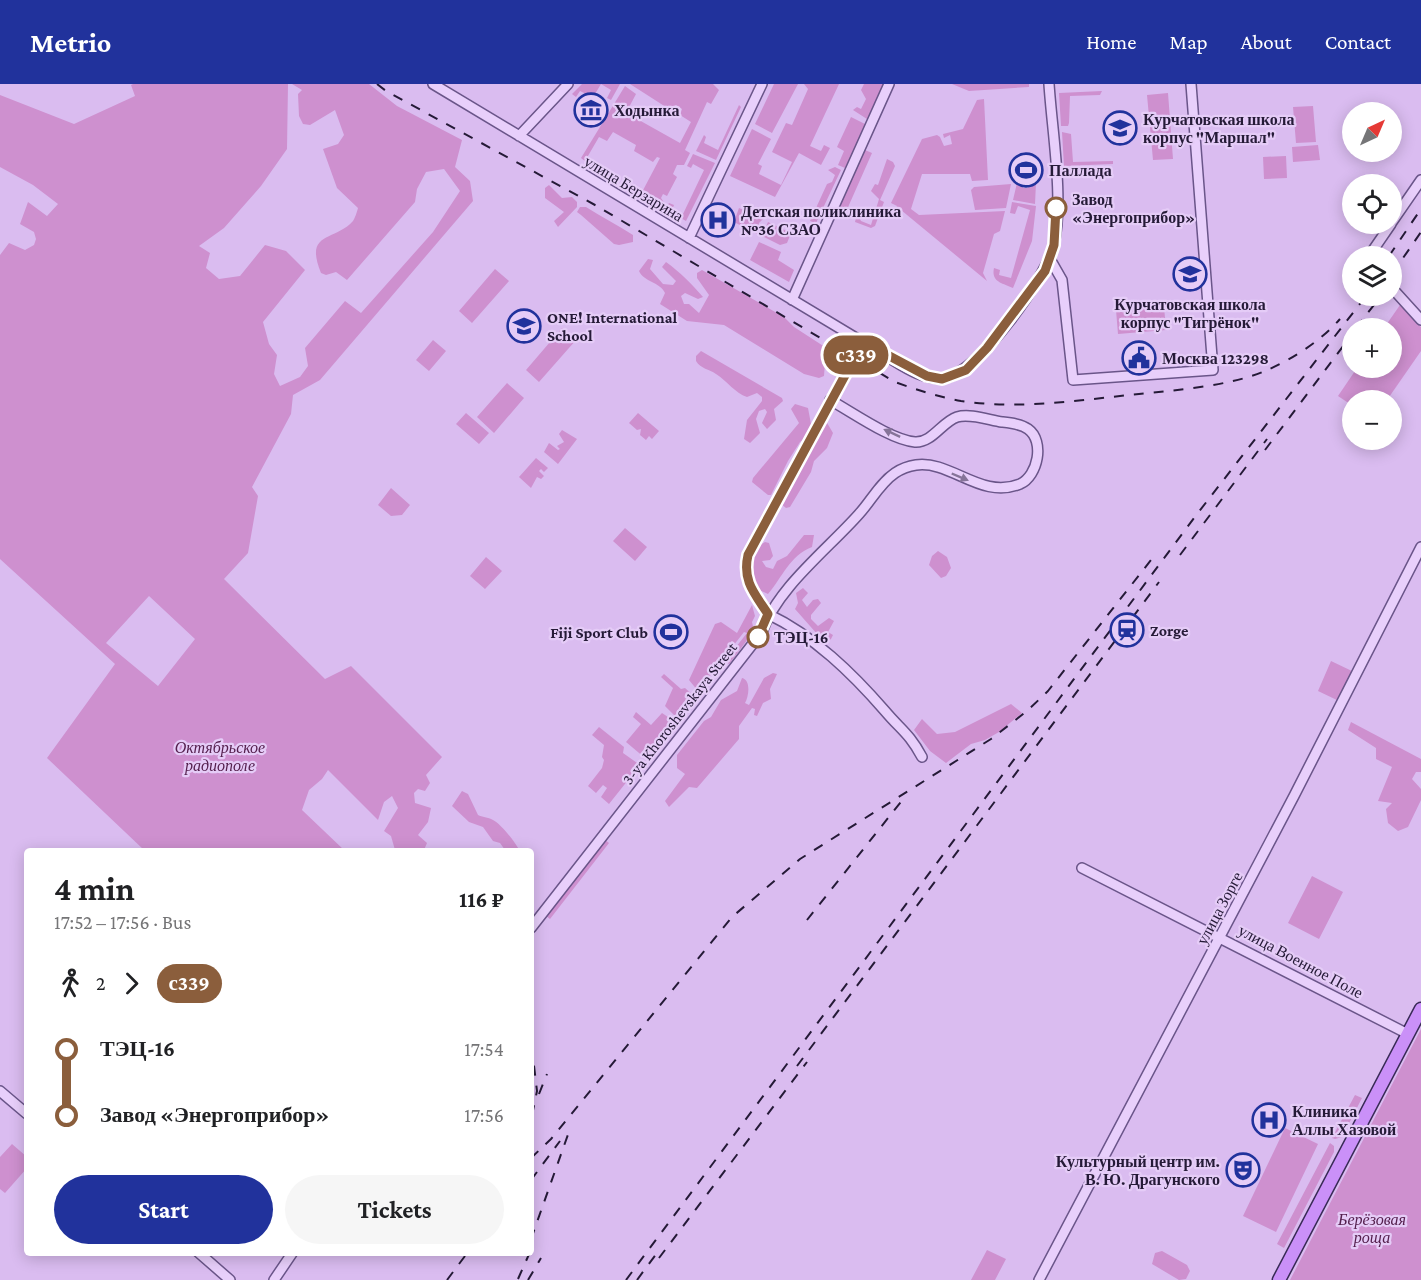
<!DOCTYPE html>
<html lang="en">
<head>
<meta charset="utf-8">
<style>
  :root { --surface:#fff; --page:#f6f6f6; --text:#202124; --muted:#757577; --accent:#21329c }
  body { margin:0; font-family:"Crimson Pro",serif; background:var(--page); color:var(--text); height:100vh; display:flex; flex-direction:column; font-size:22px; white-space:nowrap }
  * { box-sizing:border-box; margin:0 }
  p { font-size:20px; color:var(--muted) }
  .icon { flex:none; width:33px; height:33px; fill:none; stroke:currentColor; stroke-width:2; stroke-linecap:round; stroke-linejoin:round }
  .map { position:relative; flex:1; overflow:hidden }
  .details { position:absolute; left:24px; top:764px; width:510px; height:408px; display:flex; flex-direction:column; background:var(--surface); border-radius:6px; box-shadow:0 3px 15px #0003 }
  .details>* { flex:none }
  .badge { padding:0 12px; border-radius:20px; font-size:21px; line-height:39px }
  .needle { width:39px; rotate:44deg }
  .fabs { position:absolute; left:1342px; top:18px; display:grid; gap:12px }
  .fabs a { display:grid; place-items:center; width:60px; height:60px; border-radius:50%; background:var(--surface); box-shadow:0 3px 15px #0003; font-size:30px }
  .map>.badge { position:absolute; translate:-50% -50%; box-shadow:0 0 0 3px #fff }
  .legs { display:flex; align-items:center; gap:9px; height:66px; padding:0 30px; font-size:20px }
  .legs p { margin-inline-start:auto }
  .summary { display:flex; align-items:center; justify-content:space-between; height:102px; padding:0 30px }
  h1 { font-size:33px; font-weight:700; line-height:45px }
  .action { display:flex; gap:12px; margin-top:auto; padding:12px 30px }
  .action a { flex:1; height:69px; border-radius:36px; background:var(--accent); color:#fff; font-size:24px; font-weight:700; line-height:69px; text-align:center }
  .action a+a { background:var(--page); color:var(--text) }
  ul { padding:0 30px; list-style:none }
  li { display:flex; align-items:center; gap:21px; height:66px; font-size:22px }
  li i { display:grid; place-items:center; width:9px; height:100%; margin:0 8px; background:currentColor }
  li i::after { content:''; width:15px; height:15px; margin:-8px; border:4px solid; border-radius:50%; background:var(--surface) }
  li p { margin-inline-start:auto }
  li:first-child i { background:linear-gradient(#0000 50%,currentColor 0) }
  li:last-child i { background:linear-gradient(currentColor 50%,#0000 0) }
  header { display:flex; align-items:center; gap:36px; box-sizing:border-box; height:84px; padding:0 30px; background:var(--accent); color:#fff }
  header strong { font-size:28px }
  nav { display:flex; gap:33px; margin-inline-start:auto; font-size:21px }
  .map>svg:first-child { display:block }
  .green { fill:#ce90cf; fill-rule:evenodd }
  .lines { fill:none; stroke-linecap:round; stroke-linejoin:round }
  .minor-casing { stroke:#6a5589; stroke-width:12 }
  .major-casing { stroke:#382a56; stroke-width:15 }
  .minor { stroke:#e8cffb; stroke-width:9 }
  .major { stroke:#ca90f8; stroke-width:12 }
  .rail { stroke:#251a37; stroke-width:2; stroke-dasharray:10 10; stroke-linecap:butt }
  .oneway { fill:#867499 }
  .line-1-casing { stroke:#fff; stroke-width:14 }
  .line-1 { stroke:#8b5e3c; stroke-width:9 }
  .stop-1-dot { fill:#fff; stroke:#8b5e3c; stroke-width:3 }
  .labels { text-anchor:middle; stroke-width:4.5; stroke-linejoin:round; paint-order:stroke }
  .poi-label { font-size:16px; font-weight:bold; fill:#251a37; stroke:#e5ccf7; text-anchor:start }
  .street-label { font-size:16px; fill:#251a37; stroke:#e5ccf7 }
  .stop-label { font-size:16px; font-weight:bold; fill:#251a37; stroke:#e5ccf7; text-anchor:start }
  .park-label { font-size:16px; font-style:italic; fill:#55204e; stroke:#e5ccf7 }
</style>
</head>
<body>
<header>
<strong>Metrio</strong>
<nav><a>Home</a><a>Map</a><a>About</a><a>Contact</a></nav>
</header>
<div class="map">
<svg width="1421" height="1196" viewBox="0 0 1421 1196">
  <rect width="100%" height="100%" fill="#dabcf0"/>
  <path class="green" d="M133 0H288L287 65 261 102 224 144 199 162 210 169 206 184 219 195 240 192 265 161 286 167 305 186 263 238 269 260 277 271 274 290 280 302 300 293 308 282 305 264 345 217 361 229 433 148 460 107 444 85 426 88 417 105 415 118 347 196 336 188 326 191 321 189C304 147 334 158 353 137 355 134 357 128 358 124L337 104 323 65 338 60 344 51 335 26 310 41 303 40 299 32 298 10 302 6 292 0H369L397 22 462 56 455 83 470 97 473 117 320 296 293 311 291 330 252 403 258 412 248 469 224 495 325 595 351 582 442 673 426 691 430 699 425 707 418 705 414 709 415 719 431 724 428 738 418 751 427 759 424 766H395L391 752 384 747 398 724 392 712 384 718 378 736 328 686 322 695 309 706 302 726 344 766H144L47 674 115 580 0 475V171L9 159 25 166 34 161 36 155 34 148 20 140 28 118 47 132 58 120 33 101 0 83V11L74 40 135 12 131 1ZM149 512 195 555 158 602 106 559Z
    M582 0H620L611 16 607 14 611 6 601 0 589 20 584 18 588 11 580 7 576 13 572 10Z
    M630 0H713L719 6 711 20 707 18 685 66 690 69 684 81H677L673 90 677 93 667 112 663 110 661 114 665 120 662 123 641 110 660 74 657 73 653 78 634 67 636 61 613 48 607 57 599 53 585 77 581 74 625 2 636 10 627 27 630 31 680 59 691 38 680 31 682 25 676 21 669 25Z
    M774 0H798L772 49 755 40Z
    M804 0H839L810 62 821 67 824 61 830 64 821 81 799 69 775 113 730 92 752 45 771 55 758 80 762 82 759 90 781 101 792 78 772 68 786 39 792 41 808 5Z
    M864 0H886L870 34 867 35 853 26 857 23 861 25 866 15 861 6Z
    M952 0H1029V3L969 7Z
    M1102 7 1100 11 1070 12 1069 39 1068 42H1061L1059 9Z
    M1168 9 1173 75 1153 76 1147 11Z
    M984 15 988 96 972 97 970 90H922L911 125 919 131 1005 127 1000 147 994 150 983 189 987 197 901 126 897 130 894 128 897 122 891 119 922 55 937 51 940 53 944 62 952 60 950 51 944 54 943 50 963 45 977 16Z
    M739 21 741 23 716 76 696 67 704 51 706 53 704 59 718 66Z
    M1313 22 1316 58 1296 59 1293 23Z
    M851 33 867 41 845 84 838 81 844 67 837 63Z
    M1062 48 1071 50 1073 78 1113 77V80L1064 82Z
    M1318 61 1320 76 1293 78 1292 63Z
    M865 66 872 69 845 130 837 126Z
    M693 70 715 79 686 137 665 125 669 119 674 121 672 126 683 130 704 86 693 80 691 84 687 82Z
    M1286 72 1287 94 1264 95 1263 73Z
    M887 75 893 78 895 82 880 116 884 118 875 142 871 144 855 138 857 129 861 137 871 141 879 115 871 107 875 100 878 101Z
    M835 83 841 86 816 139 810 137 827 100 832 98 835 91 828 86Z
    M1017 99H1023V104H1028L1029 99H1036L1035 120 1013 116Z
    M1011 100 1006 124 975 126 971 106 974 103Z
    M549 101 562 114 572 113 577 118V123L558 143 554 137 564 128 545 114V104Z
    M1012 118 1036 122 1032 157 1013 204C1002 199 991 198 994 184L1000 186 999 191 1011 194 1030 126 1018 122 1015 130 1010 129Z
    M580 123H586C602 133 617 141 633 151V158L619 161 614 160 581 131 577 128Z
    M739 124 763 135 759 139 757 150 734 138Z
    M768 138 791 149 787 159 780 161 762 152Z
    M759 158 781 168 778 176 794 186 789 198 750 176Z
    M648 175 653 176 650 185 663 200 673 201 676 197 662 183 666 178C681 189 691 199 703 213L698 215 685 209 681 212 684 220H689L699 229 709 211 697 194V189L702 186 784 233 794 243 828 265 829 274 825 278 824 292 819 294 804 290 724 241 687 237 660 220 665 209C660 198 644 198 639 187Z
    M495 185 509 197 472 239 459 227Z
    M1400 221 1421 243V267L1387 316H1353V322L1338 312 1357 284H1392V244H1384Z
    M1164 222 1166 246 1118 250 1116 226Z
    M562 244 576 256 539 298 526 286Z
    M433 256 446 267 429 287 416 276Z
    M701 267 782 314 783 317 774 325 776 336 767 345 762 339 767 328 765 325 759 327 756 335 760 349 750 359 744 355 747 336 762 317V313L757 309 747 313C735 309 727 297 716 290 709 285 701 285 696 277V272Z
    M507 299 524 314 494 349 477 333Z
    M795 320 808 324 811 340 808 352 800 358 788 377 771 411H768L752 398 753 394 799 339 791 325Z
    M466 329 489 349 479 360 456 340Z
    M638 329 659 347 652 355 649 352 646 356 640 351 641 345 637 346 629 339Z
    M826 337 833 349 827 364 814 377 811 388 790 423 786 424 781 420 782 416Z
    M562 346 577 355 558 380 544 368 549 359 558 366 560 365 557 362 564 358 559 350Z
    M536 374 548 384 544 388 541 385 539 387 544 392 541 395 537 393 531 404 519 393Z
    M391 404 410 421 402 431 391 432 378 421Z
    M625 444 647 463 635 477 613 457Z
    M804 451H814L812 463C790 471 782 494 768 510L759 506C752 497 747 473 756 463 759 461 762 460 765 458L769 459 773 472 770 476 762 477 766 483 773 485 777 477 787 472Z
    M938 467 947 473 951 484 946 492 941 494 929 481 932 472Z
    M486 473 502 487 485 505 470 492Z
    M803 504 808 509 802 516 807 523 813 516 818 515 821 519 811 531V535L818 542 829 534 834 537 828 548 833 551 831 555 825 559 795 525 798 519 796 509Z
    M752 521 755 532 752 538 754 547 729 580 725 577 747 549 744 548 698 607 689 596 715 540 721 538 737 549Z
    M1331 577 1354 588 1339 617 1318 607Z
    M773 589 777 590 770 605 771 615 763 619 757 632 754 631 755 625 752 624 739 642V655L697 704 689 703 669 723 665 717 685 690 677 684V671L704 637 711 633 721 616 737 607 742 594C751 596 749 612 745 619L749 621 764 594Z
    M664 590 681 605 685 604 694 612 677 634 665 622 673 604 661 593Z
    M1011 620 1022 629 999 648 985 656 971 660 946 679 930 667 914 646 922 635 937 650 955 648Z
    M636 628 651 641 662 629 674 637 645 674 626 658 641 640 633 633Z
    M1351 638 1421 675V688H1416L1412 695 1421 705V716L1408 743 1398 747 1388 739 1386 725 1392 719 1378 717 1392 683 1376 675V664L1348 646Z
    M599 643 624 663 623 669 640 681 609 720 601 713 607 704 603 701 596 709 588 702 602 684 604 676 602 673 604 661 592 651Z
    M462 707 468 710 478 731C482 733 488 733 493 736 500 739 516 759 519 766H505L500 759 493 757 483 743 469 738 452 722Z
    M605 756 609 759 550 835 546 832Z
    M1312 792 1343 808 1319 855 1288 839Z
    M1421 945V1196H1290Z
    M1355 1011 1362 1014 1342 1053 1335 1055 1332 1054Z
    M1285 1044 1318 1060 1276 1148 1243 1132Z
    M1330 1059 1334 1062V1068L1284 1164 1277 1160Z
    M12 1060 27 1073V1084L5 1109 0 1105V1073Z
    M987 1166 1006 1175 995 1196H971Z
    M1162 1167 1187 1181 1190 1187 1186 1195 1179 1196 1152 1180 1155 1169Z"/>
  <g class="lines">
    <g class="minor-casing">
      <path id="minor" d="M433 0 881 269C899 279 921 297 944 294 978 290 1047 193 1054 160 1064 115 1052 47 1049 0
        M519 52 568 0
        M1392 138 1421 96
        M689 154 762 0
        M1369 172 1391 140
        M1050 175 1062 196 1073 296 1213 286 1191 0
        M1392 204 1421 236
        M792 216 889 0
        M768 530C756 510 741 497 748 471L863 259
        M768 530C814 552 852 589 885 627 901 646 909 649 922 673
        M1082 784 1408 950
        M531 844 762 548C777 504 828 465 859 430 871 417 880 399 895 389 901 385 909 382 916 381 951 376 981 416 1020 400 1038 392 1045 357 1028 345 1021 340 1011 339 1002 338 989 336 970 329 957 333 942 338 932 359 915 358 891 356 852 328 830 316
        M0 1007 27 1030
        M198 1168 230 1196
        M274 1196 293 1168
        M1039 1196 1294 712 1421 463"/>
    </g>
    <g class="major-casing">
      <path id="major" d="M1279 1196 1421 925"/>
    </g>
    <use href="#minor" class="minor"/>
    <use href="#major" class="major"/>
    <path class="rail" d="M377 0 386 7 595 121 895 298C917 306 939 313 961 317 1020 326 1080 316 1139 310 1177 306 1230 302 1265 287 1291 276 1321 257 1340 235
      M1389 172 1421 125
      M1392 190 1421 148
      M1356 244 1381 212
      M1265 366 1353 249
      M1180 471 1267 355
      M807 836 904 714
      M797 982 1159 498
      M539 1010 547 990
      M532 1031 537 1007 532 965
      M531 1074 551 1055 732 833 800 775 991 655 1027 627 1048 607 1151 476
      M531 1096 560 1057
      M531 1155 571 1042
      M659 1174 807 978
      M518 1195 530 1168
      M447 1196 468 1168
      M528 1196 541 1174
      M626 1196 1194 434 1366 212
      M637 1196 660 1165"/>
  </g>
  <defs><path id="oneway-solid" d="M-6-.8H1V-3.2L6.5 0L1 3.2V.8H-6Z" transform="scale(1.5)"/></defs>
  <g class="oneway">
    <use href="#oneway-solid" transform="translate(892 349) rotate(-155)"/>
    <use href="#oneway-solid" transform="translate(960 393) rotate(23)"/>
  </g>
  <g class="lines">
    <g class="line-1-casing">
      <path id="line-1" d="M758 553 768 530C755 510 742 497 748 471L863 258 927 292 942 295 966 286 987 264 1045 187 1054 161 1056 124"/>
    </g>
    <use href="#line-1" class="line-1"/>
  </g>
  <defs>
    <g id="museum-ring" transform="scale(1.725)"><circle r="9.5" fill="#e5ccf7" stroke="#21329c" stroke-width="1.5"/><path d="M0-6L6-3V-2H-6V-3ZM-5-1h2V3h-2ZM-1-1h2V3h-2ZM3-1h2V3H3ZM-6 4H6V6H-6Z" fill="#21329c"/></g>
    <g id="school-ring" transform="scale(1.725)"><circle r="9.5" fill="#e5ccf7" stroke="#21329c" stroke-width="1.5"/><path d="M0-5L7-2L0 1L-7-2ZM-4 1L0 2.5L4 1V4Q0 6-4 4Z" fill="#21329c"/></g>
    <g id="stadium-ring" transform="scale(1.725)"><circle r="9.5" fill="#e5ccf7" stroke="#21329c" stroke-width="1.5"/><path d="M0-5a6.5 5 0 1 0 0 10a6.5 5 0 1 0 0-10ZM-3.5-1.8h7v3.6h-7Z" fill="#21329c"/></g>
    <g id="hospital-ring" transform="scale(1.725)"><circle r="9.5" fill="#e5ccf7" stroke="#21329c" stroke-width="1.5"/><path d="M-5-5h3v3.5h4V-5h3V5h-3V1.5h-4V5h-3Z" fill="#21329c"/></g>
    <g id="civic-ring" transform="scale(1.725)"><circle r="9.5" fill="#e5ccf7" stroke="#21329c" stroke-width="1.5"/><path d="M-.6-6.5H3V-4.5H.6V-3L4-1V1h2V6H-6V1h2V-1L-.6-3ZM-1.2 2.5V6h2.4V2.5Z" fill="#21329c"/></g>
    <g id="station-ring" transform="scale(1.725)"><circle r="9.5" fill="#e5ccf7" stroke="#21329c" stroke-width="1.5"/><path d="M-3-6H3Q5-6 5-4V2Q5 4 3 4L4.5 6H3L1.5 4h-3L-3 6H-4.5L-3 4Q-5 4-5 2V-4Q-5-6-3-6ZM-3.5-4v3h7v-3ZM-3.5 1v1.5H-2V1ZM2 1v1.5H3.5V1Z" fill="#21329c"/></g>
    <g id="theatre-ring" transform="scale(1.725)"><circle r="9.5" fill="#e5ccf7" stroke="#21329c" stroke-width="1.5"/><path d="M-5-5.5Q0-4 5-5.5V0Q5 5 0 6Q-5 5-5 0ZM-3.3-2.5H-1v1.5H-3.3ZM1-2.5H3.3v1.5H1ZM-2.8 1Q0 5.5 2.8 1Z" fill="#21329c"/></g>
  </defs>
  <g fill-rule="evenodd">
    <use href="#museum-ring" x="591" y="26"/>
    <use href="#school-ring" x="1120" y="44"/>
    <use href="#stadium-ring" x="1026" y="86"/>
    <use href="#hospital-ring" x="718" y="136"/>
    <use href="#school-ring" x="1190" y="190"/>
    <use href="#school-ring" x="524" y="242"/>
    <use href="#civic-ring" x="1139" y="274"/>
    <use href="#station-ring" x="1127" y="546"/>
    <use href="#stadium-ring" x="671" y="548"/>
    <use href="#hospital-ring" x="1269" y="1036"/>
    <use href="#theatre-ring" x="1243" y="1086"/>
  </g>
  <g class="stop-1-dot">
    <circle cx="1056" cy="124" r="10"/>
    <circle cx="758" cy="553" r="10"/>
  </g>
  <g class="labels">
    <g class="poi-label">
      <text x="614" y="32">Ходынка</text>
      <text x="1143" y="41">Курчатовская школа<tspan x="1143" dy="18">корпус "Маршал"</tspan></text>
      <text x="1049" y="92">Паллада</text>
      <text x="741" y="133">Детская поликлиника<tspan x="741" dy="18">№36 СЗАО</tspan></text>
      <text x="1190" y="226" text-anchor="middle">Курчатовская школа<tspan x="1190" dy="18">корпус "Тигрёнок"</tspan></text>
      <text x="547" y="239">ONE! International<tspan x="547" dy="18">School</tspan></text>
      <text x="1162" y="280">Москва 123298</text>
      <text x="1150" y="552">Zorge</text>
      <text x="648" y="554" text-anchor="end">Fiji Sport Club</text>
      <text x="1292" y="1033">Клиника<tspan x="1292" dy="18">Аллы Хазовой</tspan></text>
      <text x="1220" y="1083" text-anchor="end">Культурный центр им.<tspan x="1220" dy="18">В. Ю. Драгунского</tspan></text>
    </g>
    <g class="street-label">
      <text transform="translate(634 104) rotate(31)" y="6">улица Берзарина</text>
      <text transform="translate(679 629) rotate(-52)" y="6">3-ya Khoroshevskaya Street</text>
      <text transform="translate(1219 824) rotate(-62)" y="6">улица Зорге</text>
      <text transform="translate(1301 877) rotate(28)" y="6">улица Военное Поле</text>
    </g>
    <g class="stop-label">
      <text x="1072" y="121">Завод<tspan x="1072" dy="18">«Энергоприбор»</tspan></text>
      <text x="774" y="559">ТЭЦ-16</text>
    </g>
    <g class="park-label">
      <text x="220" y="669">Октябрьское<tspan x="220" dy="18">радиополе</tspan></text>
      <text x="1372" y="1141">Берёзовая<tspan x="1372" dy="18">роща</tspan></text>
    </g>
  </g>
</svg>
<div class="fabs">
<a><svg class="needle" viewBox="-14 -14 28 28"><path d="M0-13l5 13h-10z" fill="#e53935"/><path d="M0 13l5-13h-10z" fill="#757577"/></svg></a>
<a><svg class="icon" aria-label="locate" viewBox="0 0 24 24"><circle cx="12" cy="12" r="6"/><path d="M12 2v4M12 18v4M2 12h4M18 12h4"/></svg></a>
<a><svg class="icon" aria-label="layers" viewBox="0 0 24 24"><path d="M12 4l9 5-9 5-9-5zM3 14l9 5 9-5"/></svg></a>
<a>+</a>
<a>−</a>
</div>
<b class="badge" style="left:856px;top:271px;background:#8b5e3c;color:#fff">с339</b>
<section class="details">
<div class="summary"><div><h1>4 min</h1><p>17:52 – 17:56 · Bus</p></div><b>116 ₽</b></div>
<div class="legs"><svg class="icon" aria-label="walk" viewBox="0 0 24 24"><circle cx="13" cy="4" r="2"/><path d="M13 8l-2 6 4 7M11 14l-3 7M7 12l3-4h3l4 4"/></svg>2<svg class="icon" aria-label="forward" viewBox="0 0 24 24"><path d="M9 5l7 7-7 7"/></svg><b class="badge" style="background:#8b5e3c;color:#fff">с339</b></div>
<ul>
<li><i style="color:#8b5e3c"></i><b>ТЭЦ-16</b><p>17:54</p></li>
<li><i style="color:#8b5e3c"></i><b>Завод «Энергоприбор»</b><p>17:56</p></li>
</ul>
<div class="action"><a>Start</a><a>Tickets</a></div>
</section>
</div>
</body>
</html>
